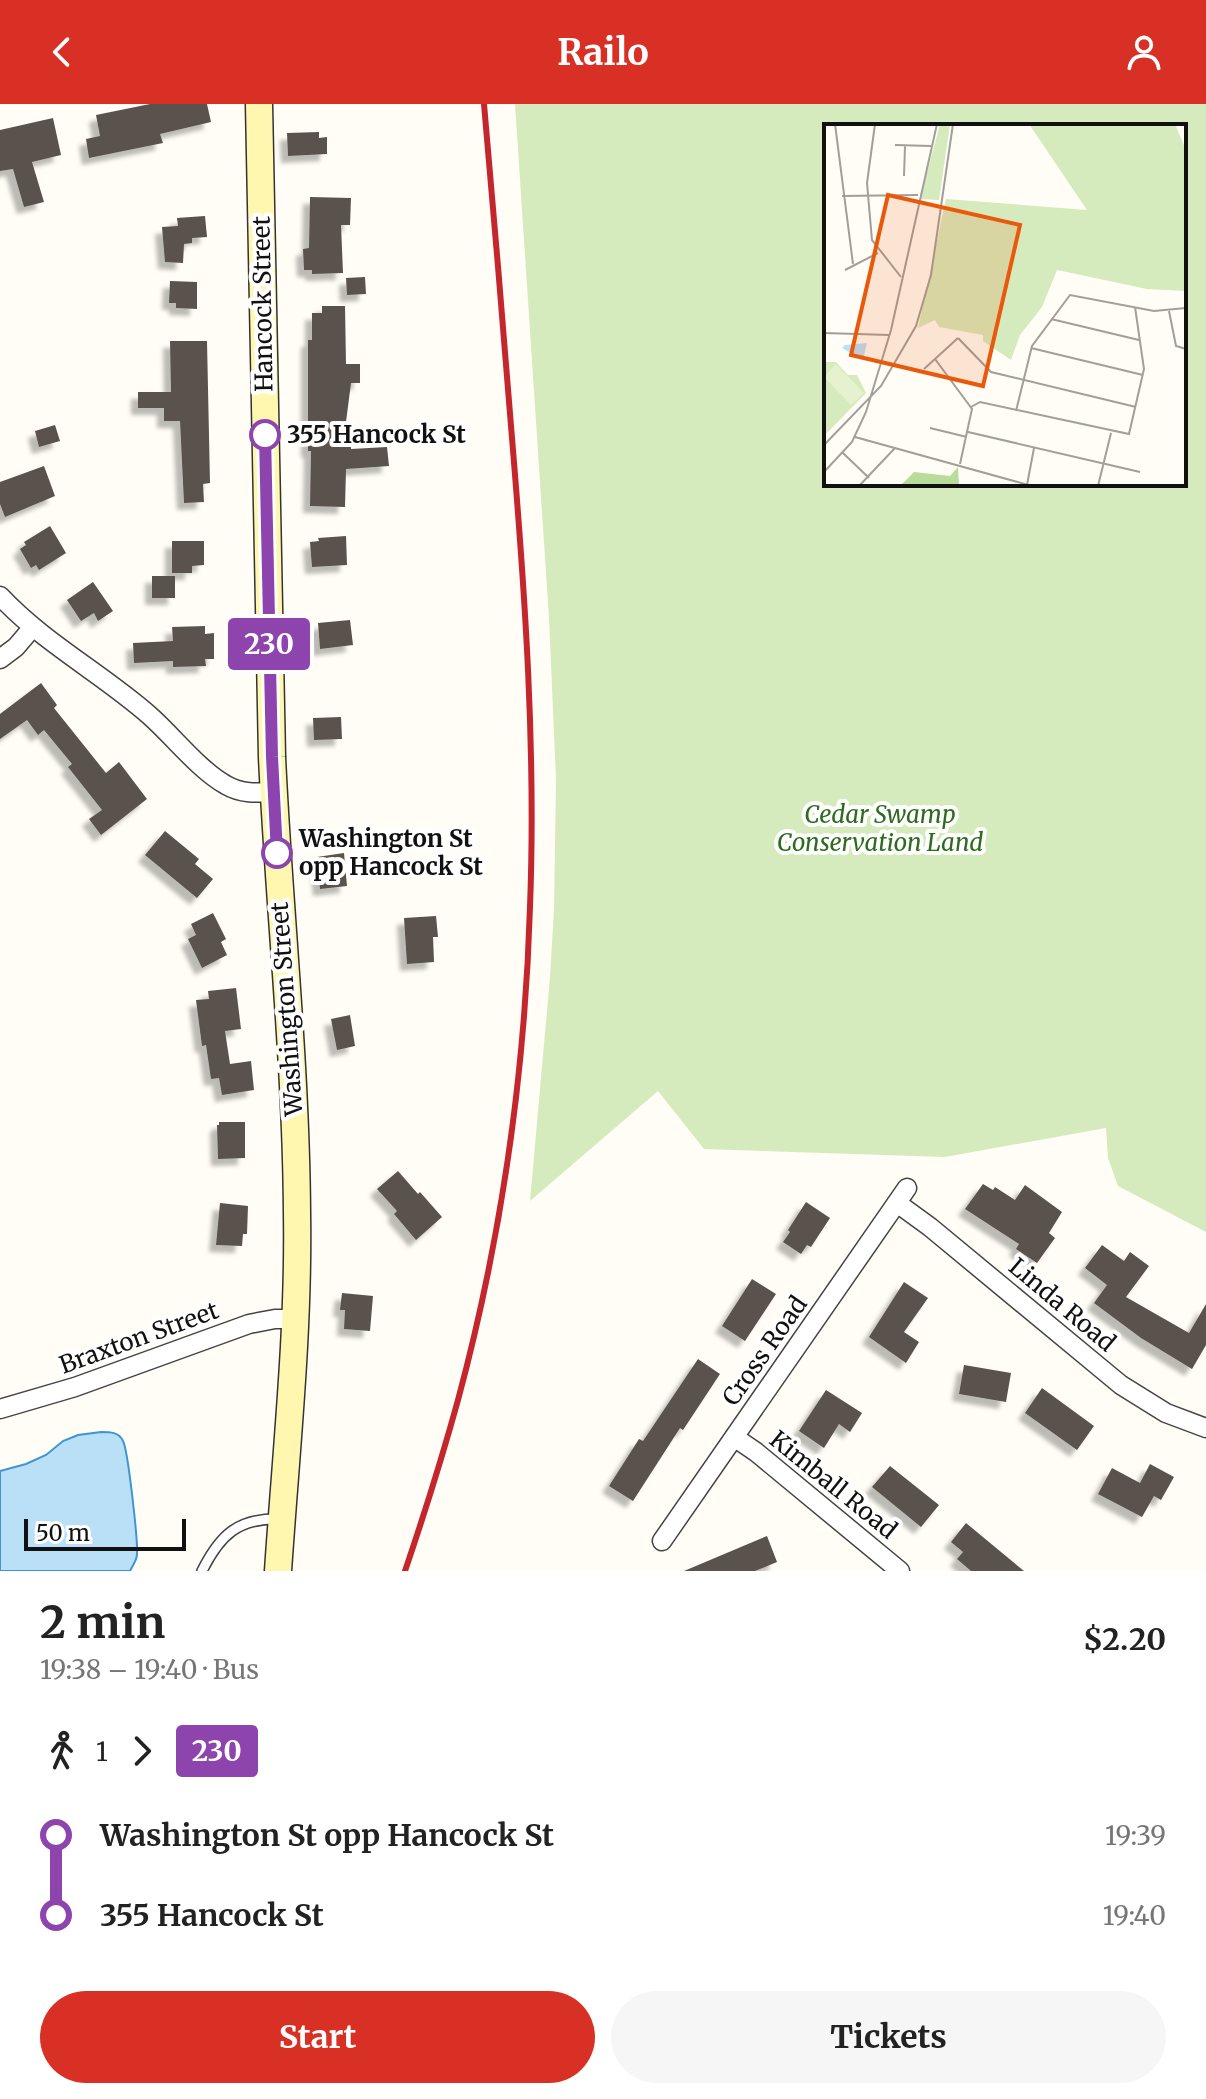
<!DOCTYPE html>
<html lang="en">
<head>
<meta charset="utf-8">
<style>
  :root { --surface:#fff; --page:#f6f6f6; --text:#222; --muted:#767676; --accent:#d93025 }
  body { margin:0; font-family:Merriweather,serif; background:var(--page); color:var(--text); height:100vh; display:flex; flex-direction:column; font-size:30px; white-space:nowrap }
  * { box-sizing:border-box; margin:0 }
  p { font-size:26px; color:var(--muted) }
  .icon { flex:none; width:44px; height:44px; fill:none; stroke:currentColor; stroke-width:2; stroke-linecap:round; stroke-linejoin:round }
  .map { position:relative; height:1467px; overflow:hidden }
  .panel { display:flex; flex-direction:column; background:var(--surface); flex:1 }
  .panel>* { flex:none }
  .badge { padding:0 16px; border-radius:6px; font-size:28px; line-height:52px }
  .scale { position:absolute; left:24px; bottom:20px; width:162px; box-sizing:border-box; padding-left:8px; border:4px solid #111; border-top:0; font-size:22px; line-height:28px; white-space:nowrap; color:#111; -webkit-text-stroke:6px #fff; paint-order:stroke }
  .map>.badge { position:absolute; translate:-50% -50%; box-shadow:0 0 0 4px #fff }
  .legs { display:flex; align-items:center; gap:12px; height:88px; padding:0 40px; font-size:26px }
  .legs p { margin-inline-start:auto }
  .headline { display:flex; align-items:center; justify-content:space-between; height:136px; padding:0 40px }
  h1 { font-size:44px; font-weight:700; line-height:60px }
  .button { display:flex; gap:16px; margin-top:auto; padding:16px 40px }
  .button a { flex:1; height:92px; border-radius:48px; background:var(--accent); color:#fff; font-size:32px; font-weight:700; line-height:92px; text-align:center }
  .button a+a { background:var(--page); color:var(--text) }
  ul { padding:0 40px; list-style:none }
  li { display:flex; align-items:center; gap:28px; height:80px; font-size:30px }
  li i { display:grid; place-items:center; width:12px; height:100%; margin:0 10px; background:currentColor }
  li i::after { content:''; width:20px; height:20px; margin:-10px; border:6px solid; border-radius:50%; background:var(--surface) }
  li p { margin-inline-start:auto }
  li:first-child i { background:linear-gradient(#0000 50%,currentColor 0) }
  li:last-child i { background:linear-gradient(currentColor 50%,#0000 0) }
  header { display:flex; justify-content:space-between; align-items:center; height:104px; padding:0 40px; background:var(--accent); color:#fff; font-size:36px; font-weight:700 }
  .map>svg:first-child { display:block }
  .green { fill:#d5ebbd; fill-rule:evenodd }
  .water { fill:#b9e0f7; stroke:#3f96cf; stroke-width:2 }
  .building { fill:#5a524d; filter:url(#shadow) }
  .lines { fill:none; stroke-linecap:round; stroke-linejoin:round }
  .service-casing { stroke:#444; stroke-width:12 }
  .minor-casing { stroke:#444; stroke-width:21 }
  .secondary-casing { stroke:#333; stroke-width:29 }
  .service { stroke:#fff; stroke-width:9 }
  .minor { stroke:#fff; stroke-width:18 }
  .secondary { stroke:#fff6b0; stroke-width:26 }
  .rail { stroke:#c4262e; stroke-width:6 }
  .line-1-casing { stroke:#fff; stroke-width:18 }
  .line-1 { stroke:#8e44ad; stroke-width:12 }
  .stop-1-dot { fill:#fff; stroke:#8e44ad; stroke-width:4 }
  .labels { text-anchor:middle; stroke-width:8; stroke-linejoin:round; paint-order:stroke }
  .street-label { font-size:24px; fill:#111; stroke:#fff }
  .stop-label { font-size:24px; font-weight:bold; fill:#111; stroke:#fff; text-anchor:start }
  .park-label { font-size:24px; font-style:italic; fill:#2f6b1f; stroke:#fff }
  .inset-road { fill:none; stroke:#a09f9a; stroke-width:2 }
  .view { fill:#e8590c; fill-opacity:0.15; stroke:#e8590c; stroke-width:4 }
  .inset-edge { fill:none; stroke:#111; stroke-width:4 }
</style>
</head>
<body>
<header><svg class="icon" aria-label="back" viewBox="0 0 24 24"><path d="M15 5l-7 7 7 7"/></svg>Railo<svg class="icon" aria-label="person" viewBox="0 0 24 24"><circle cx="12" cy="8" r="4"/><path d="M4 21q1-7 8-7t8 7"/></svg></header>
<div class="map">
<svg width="1206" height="1467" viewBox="0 0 1206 1467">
  <defs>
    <filter id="shadow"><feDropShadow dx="-7" dy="7" stdDeviation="2" flood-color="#0004"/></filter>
  </defs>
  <rect width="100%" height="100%" fill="#fffdf5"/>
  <path class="green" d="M515 0H1206V1128L1118 1082 1108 1054 1106 1024 945 1053 704 1045 658 987 530 1097 550 873 554 806 556 675 549 514ZM826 22H1184V380H826Z"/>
  <path class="water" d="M101 1328C110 1328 119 1328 123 1337 128 1346 138 1437 137 1450 137 1456 133 1461 130 1467H0V1367L26 1360 46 1351 63 1337 78 1331Z"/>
  <path class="building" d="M150 0H207L211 18 160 30 163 39 89 54 86 35 100 32 96 11Z
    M53 14 61 51 32 58 44 98 24 103 13 65 0 67V26Z
    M319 28V34L327 33V50L288 52 287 29Z
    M310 93 351 94 350 121H341L343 169 312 170V166H304L303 145 309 144Z
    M205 112 207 133 192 134V139L184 140 183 159 165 158 162 123 178 122 177 114Z
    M365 173 366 190 347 191 346 174Z
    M170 177 197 178V205L176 204V199H169Z
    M322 202H345L346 260H360V279H351L346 318H351V345L387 343 389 362 346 365 345 403 310 402 311 347H308V236H312V209H322Z
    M170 237H207L210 379 203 380 204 398 184 399 180 317H164V304H138V288H171Z
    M55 321 60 337 39 343 35 327Z
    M44 362 55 392 5 413 0 400V378Z
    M50 422 66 449 39 466 36 461 31 464 20 445 26 441 24 438Z
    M346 432 347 461 312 463 310 438 319 437 318 434Z
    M172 437H204V461L192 462V469H172Z
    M152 472H175V494H152Z
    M93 478 113 507 98 517 94 509 81 517 67 496Z
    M350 516 353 541 320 545 318 519Z
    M205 522V530L214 529V555H205L206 562 173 563V557L134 559 133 539 173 537 172 523Z
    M41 579 57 601 54 604 106 669 119 658 147 695 101 731 89 715 102 706 68 663 72 660 44 626 38 631 27 616 0 635V610Z
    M341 613 342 635 314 636 313 614Z
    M165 727 199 755 195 760 213 775 197 794 145 751Z
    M344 749 347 782 320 785 317 753Z
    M213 809 226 835 221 838 227 851 202 864 188 835 196 831 191 820Z
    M436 812 438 833H433L434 858 407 860 404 814Z
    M236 884 241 925 225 927 230 960 251 957 254 986 222 991 219 974 211 975 206 941 202 942 196 896 209 895 208 887Z
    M350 911 355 942 337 946 331 915Z
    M219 1018H245V1054L218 1055 217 1021H219Z
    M398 1067 418 1090 420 1088 442 1113 416 1136 394 1110 397 1107 377 1085Z
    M983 1080 993 1086 995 1083 1015 1096 1025 1081 1062 1108 1049 1129 1055 1134 1037 1159 1016 1145 1019 1140 965 1105Z
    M806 1098 830 1114 811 1143 807 1141 801 1150 783 1138 790 1128 788 1126Z
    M220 1099 248 1102 247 1130H243L242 1142 216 1141Z
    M1102 1141 1124 1157 1130 1148 1149 1162 1126 1193 1189 1229 1206 1200V1241L1192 1265 1141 1234 1094 1199 1107 1181 1085 1164Z
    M752 1175 776 1190 745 1237 722 1222Z
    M904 1178 928 1194 904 1228 919 1238 906 1259 869 1233Z
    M342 1189 373 1192 370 1227 344 1225 345 1206H340Z
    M698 1255 720 1270 683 1326 680 1324 633 1397 609 1382 639 1335 643 1337Z
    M964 1261 1011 1269 1006 1298 959 1290Z
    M1042 1284 1094 1322 1077 1346 1025 1309Z
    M826 1286 862 1309 850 1328 839 1320 824 1344 799 1327Z
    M1150 1360 1174 1373 1161 1396 1154 1392 1142 1413 1098 1390 1112 1364 1140 1379Z
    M890 1362 939 1401 921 1423 872 1383Z
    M966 1419 1024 1467H971L957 1455 963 1448 951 1438Z
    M767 1432 777 1458 755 1467H684Z"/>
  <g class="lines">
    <g class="service-casing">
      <path id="service" d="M202 1467C220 1431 238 1414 279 1415"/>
    </g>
    <g class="minor-casing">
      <path id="minor" d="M0 492C44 539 101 569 149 611 173 632 199 666 226 681 241 690 257 689 274 688
        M0 555 16 543 33 523
        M897 1099 930 1123 1121 1281 1166 1309 1206 1324
        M0 1305 75 1283 249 1220 275 1215H295
        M734 1333 756 1348 900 1467
        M662 1437 907 1084"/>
    </g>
    <g class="secondary-casing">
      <path id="secondary" d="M259 0 272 653C279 805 296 956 297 1109 299 1228 286 1348 278 1467"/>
    </g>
    <use href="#service" class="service"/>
    <use href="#minor" class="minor"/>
    <use href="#secondary" class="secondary"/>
    <path class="rail" d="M405 1467C424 1411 442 1354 458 1296 501 1136 525 969 530 803 536 646 525 490 512 334 503 223 494 111 484 0"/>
  </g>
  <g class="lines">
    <g class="line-1-casing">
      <path id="line-1" d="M265 331 272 653 277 749"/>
    </g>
    <use href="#line-1" class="line-1"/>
  </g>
  <g class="stop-1-dot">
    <circle cx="265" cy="331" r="14"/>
    <circle cx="277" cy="749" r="14"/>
  </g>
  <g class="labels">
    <g class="street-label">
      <text transform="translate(263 200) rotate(-91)" y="8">Hancock Street</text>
      <text transform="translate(287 905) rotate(-94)" y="8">Washington Street</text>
      <text transform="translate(1062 1201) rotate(40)" y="8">Linda Road</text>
      <text transform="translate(139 1234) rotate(-20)" y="8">Braxton Street</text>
      <text transform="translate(765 1247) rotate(-55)" y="8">Cross Road</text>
      <text transform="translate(833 1381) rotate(39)" y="8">Kimball Road</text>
    </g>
    <g class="stop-label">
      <text x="287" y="339">355 Hancock St</text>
      <text x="299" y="743">Washington St<tspan x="299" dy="28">opp Hancock St</tspan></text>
    </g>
    <g class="park-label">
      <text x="880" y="719">Cedar Swamp<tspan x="880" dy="28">Conservation Land</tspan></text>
    </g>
  </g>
  <g transform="translate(824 20)">
    <rect width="362" height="362" fill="#fffdf5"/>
    <path d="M116 0H126L115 76 96 75ZM205 0H351L362 26V167L323 165 233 146 218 183 196 211 187 236 159 217V211L115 203 111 196 94 204 122 75 263 86ZM0 238H12L24 251H33L42 269 0 312Z" fill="#d5ebbd"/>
    <path d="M134 343 135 362H76L90 348 126 352Z" fill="#b9dc9c"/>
    <path d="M12 240 40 269 27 281 0 253Z" fill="#e6f2cf"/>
    <path d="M43 219 39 236 18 224 21 221Z" fill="#b9e0f7"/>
    <path class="inset-road" d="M11 0 29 140M51 0 43 59 48 116 77 153M71 21 107 22M80 52 81 22M18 72 94 71M21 146 54 129M345 187 352 222 362 225M227 195 315 216M0 209 65 211M134 214 167 248 312 283M207 224 319 251M111 235 148 285 136 340M100 245 134 214M147 283 156 278 305 310 320 245 311 183M192 287 208 222 246 171 330 187 362 184M106 304 143 313M144 308 316 348M31 313 208 362M0 321 57 262 92 202 107 151 129 0M19 329 45 354M0 348 28 318 42 288 67 206 113 0M203 361 210 324M35 362 71 324M274 362 287 309"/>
    <path class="view" d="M64 71 196 101 159 262 27 231Z"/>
    <rect width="362" height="362" class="inset-edge"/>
  </g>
</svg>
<div class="scale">50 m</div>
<b class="badge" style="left:269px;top:540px;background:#8e44ad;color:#fff">230</b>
</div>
<section class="panel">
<div class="headline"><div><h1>2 min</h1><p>19:38 – 19:40 · Bus</p></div><b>$2.20</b></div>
<div class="legs"><svg class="icon" aria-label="walk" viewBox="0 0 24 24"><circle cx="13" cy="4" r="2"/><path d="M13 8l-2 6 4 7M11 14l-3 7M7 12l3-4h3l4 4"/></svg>1<svg class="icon" aria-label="forward" viewBox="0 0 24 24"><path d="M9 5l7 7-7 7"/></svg><b class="badge" style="background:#8e44ad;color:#fff">230</b></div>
<ul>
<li><i style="color:#8e44ad"></i><b>Washington St opp Hancock St</b><p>19:39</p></li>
<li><i style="color:#8e44ad"></i><b>355 Hancock St</b><p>19:40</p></li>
</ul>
<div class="button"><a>Start</a><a>Tickets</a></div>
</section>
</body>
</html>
